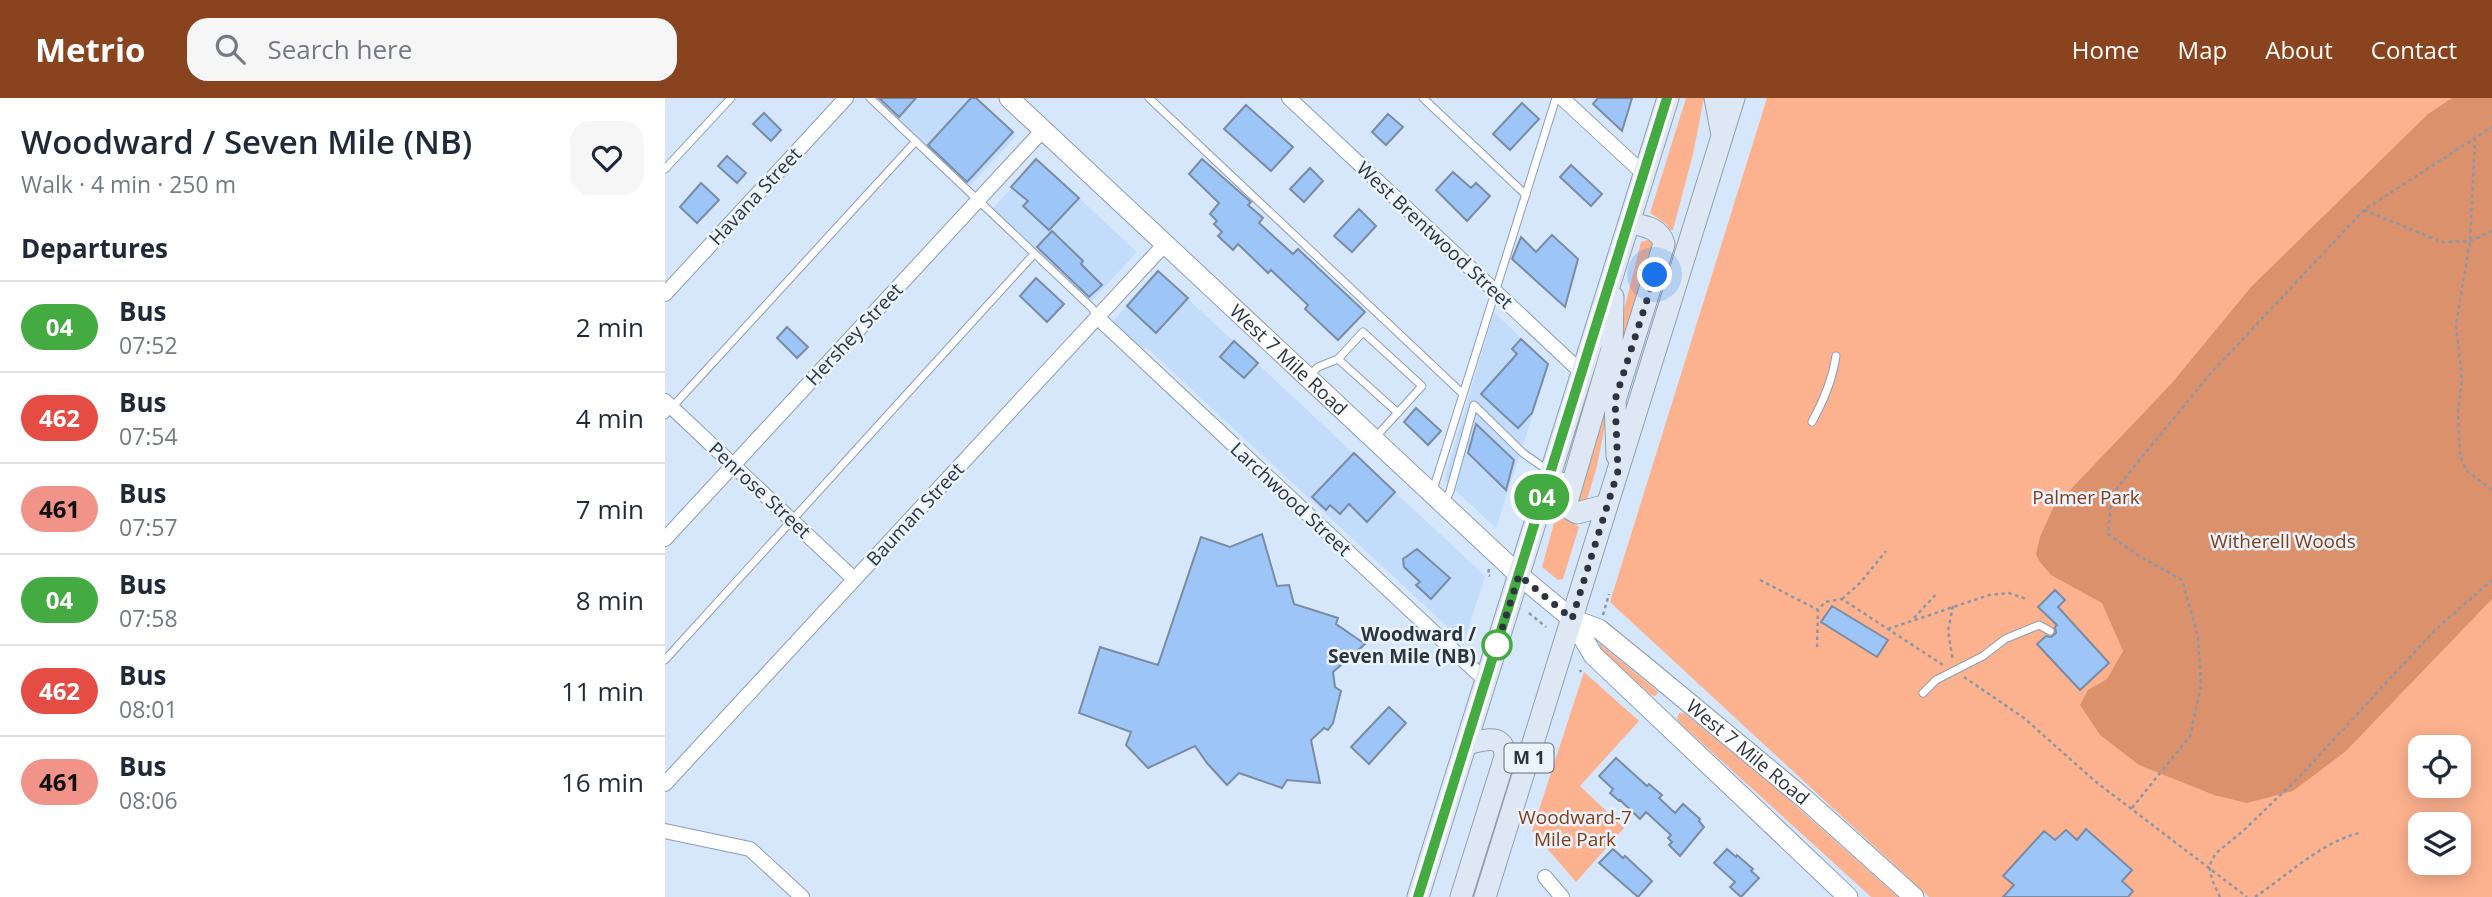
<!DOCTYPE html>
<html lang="en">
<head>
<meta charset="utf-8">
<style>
  :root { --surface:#fff; --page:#f6f6f7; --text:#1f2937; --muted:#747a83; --line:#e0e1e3; --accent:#89431e }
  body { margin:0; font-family:"Open Sans",sans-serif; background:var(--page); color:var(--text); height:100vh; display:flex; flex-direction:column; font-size:26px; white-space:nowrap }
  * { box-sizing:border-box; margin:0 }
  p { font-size:23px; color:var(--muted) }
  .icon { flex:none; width:38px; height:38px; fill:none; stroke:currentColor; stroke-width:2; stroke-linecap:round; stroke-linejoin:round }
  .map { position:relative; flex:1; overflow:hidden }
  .sheet { display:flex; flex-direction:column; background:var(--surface); width:665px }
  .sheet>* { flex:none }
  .badge { padding:0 14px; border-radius:23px; font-size:24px; line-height:46px }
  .controls { position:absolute; left:1743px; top:637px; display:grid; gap:14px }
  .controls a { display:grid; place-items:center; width:63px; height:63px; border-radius:14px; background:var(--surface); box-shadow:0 4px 18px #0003; font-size:35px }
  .you { position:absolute; width:35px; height:35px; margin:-18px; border:5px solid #fff; border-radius:50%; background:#1a73e8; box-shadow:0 0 0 10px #1a73e833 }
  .map>.badge { position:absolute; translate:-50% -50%; box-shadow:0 0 0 4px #fff }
  h2 { padding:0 21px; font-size:26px; line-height:63px }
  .round { display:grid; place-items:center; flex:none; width:74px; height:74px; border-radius:21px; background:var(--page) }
  .overview { display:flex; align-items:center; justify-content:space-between; height:119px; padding:0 21px }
  h1 { font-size:33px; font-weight:600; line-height:52px }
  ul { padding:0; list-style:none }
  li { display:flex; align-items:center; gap:21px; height:91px; padding:0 21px; border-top:2px solid var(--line) }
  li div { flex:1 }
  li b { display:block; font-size:26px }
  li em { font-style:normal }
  li .badge { min-width:77px; font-weight:700; text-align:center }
  header { display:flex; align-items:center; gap:42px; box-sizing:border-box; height:98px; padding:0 35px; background:var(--accent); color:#fff }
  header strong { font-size:33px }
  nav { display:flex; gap:38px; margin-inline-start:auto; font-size:24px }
  .search { width:490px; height:63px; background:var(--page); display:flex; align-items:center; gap:18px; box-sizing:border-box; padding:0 24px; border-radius:21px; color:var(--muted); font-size:26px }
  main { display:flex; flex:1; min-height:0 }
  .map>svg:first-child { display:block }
  .built { fill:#c3dcfb }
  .green { fill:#fdb28f; fill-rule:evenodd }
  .forest { fill:#dc916d }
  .building { fill:#9dc5f7; stroke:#7a8ca3; stroke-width:2 }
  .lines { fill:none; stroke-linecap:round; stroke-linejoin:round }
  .lane-casing { stroke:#8b9db5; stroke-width:9 }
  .street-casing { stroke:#8b9db5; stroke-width:16 }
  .secondary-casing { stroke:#8b9db5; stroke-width:21 }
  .primary-casing { stroke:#919fb0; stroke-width:23 }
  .path { stroke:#8a97a6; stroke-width:2.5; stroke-dasharray:3.5 3.5; stroke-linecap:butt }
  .lane { stroke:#fff; stroke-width:7 }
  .street { stroke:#fff; stroke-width:14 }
  .secondary { stroke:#fff; stroke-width:19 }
  .primary { stroke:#dee8f5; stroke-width:21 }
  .line-casing { stroke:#fff; stroke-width:16 }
  .line { stroke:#44aa42; stroke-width:10 }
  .walk { stroke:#2c343e; stroke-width:7; stroke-dasharray:0 12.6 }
  .stop-dot { fill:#fff; stroke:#44aa42; stroke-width:3.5 }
  .labels { text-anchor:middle; stroke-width:5; stroke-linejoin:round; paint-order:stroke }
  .shield { fill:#ebf3fd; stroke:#656d77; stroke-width:2 }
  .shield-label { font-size:18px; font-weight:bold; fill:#2c343e }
  .street-label { font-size:19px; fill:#2c343e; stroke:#ebf3fd }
  .park-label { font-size:19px; fill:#813d17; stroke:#ebf3fd }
  .stop-label { font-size:19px; font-weight:bold; fill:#2c343e; stroke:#ebf3fd; text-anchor:end }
</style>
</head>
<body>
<header>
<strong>Metrio</strong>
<div class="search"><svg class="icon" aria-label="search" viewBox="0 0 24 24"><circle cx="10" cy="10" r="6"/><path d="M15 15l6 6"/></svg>Search here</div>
<nav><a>Home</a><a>Map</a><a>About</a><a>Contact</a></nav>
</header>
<main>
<section class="sheet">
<div class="overview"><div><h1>Woodward / Seven Mile (NB)</h1><p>Walk · 4 min · 250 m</p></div><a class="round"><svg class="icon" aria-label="heart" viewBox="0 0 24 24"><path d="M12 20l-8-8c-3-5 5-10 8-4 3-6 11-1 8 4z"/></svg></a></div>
<h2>Departures</h2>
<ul>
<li><span class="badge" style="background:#44aa42;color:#fff">04</span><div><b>Bus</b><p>07:52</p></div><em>2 min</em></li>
<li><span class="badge" style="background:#e54c44;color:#fff">462</span><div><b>Bus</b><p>07:54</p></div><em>4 min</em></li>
<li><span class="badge" style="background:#f19389;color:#111">461</span><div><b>Bus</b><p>07:57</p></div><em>7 min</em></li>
<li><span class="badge" style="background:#44aa42;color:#fff">04</span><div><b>Bus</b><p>07:58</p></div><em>8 min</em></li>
<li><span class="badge" style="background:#e54c44;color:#fff">462</span><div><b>Bus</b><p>08:01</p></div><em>11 min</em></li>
<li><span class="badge" style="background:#f19389;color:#111">461</span><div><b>Bus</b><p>08:06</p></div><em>16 min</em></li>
</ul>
</section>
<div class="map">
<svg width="1827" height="799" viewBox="0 0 1827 799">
  <rect width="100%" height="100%" fill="#d7e7fb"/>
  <path class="built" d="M210 0H310L351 38 305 88Z
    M373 62 472 154 426 204 327 111Z
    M494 174 820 478 799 544 481 249 476 253 446 225Z
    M829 214 884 267 831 430 779 382Z"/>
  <path class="green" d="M1021 0H1039L1028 56 1008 132H1005L1001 126 985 115Z
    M1102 0H1827V799H1264L945 504ZM1755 649H1794V688H1755ZM1755 726H1794V765H1755Z
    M983 142 989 144 942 317 932 368 921 405H911L956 234 959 212 976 144Z
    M893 417 914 429 898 481 893 482 877 469 891 418Z
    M935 546 991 592 993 595 990 598 986 597 933 549Z
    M919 574 974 623 915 688 959 730 911 784 867 733Z
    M1014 615H1019L1112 691 1233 799H1206L1015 625 1012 621Z"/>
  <path class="forest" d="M1787 0H1827V501L1680 654 1628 693 1582 705 1549 697 1474 667 1435 637 1415 607 1423 592 1442 581 1458 553 1437 505 1386 477 1375 464 1371 456 1375 439 1388 410 1507 285 1586 189 1763 16Z"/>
  <path class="building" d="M214 0H251L234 19Z
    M306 0H311L348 34 302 84 263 47Z
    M933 0H967L957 33 928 6Z
    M857 5 874 21 845 52 828 36Z
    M581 7 628 49 606 73 559 31Z
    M99 15 116 32 106 43 88 26Z
    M723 16 738 29 721 47 707 34Z
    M62 58 81 75 72 85 53 68Z
    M371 61 414 100 384 132 358 108 363 103 346 89Z
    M537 61 586 104 583 107 598 120 594 125 628 156 633 151 700 214 673 242 640 211 643 207 606 172 603 175 573 146 568 152 553 138 557 134 549 126 552 123 545 116 554 105 524 76Z
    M906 67 937 96 926 108 895 79Z
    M645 70 658 83 639 104 625 91Z
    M788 74 806 90 811 85 825 98 802 123 771 92Z
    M36 85 54 102 32 125 15 109Z
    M694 111 711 128 687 154 669 138Z
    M387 133 418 163 416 166 437 187 424 199 372 149Z
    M887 137 913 161 900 209 847 161 856 139 871 154Z
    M493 173 523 200 491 235 462 208Z
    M371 180 399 206 382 224 355 198Z
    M122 229 143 249 132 260 112 240Z
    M856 241 883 266 867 315 853 330 816 296 852 256 847 251Z
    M569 243 593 265 579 280 555 259Z
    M751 310 776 333 763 347 739 324Z
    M811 326 849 362 841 392 803 355Z
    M689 355 730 394 702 424 684 406 675 416 665 407 661 412 647 399Z
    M597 436 612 488 624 487 629 506 673 520 671 526 700 546 668 574 670 589 676 593 668 625 663 632 659 630 646 642 655 685 622 682 617 690 574 675 562 687 542 665 530 648 483 670 461 647 466 634 414 615 435 549 493 567 536 439 565 449Z
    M752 451 785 480 766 501 751 487 755 484 739 469 738 461Z
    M1390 492 1400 502 1393 509 1444 565 1415 592 1372 546 1381 538 1386 539 1391 535 1390 529 1392 527 1373 509Z
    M1167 508 1223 542 1212 559 1156 524Z
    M724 609 741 625 704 666 686 649Z
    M951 660 982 688 984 686 997 697 994 700 1010 715 1018 706 1035 721 1034 723 1039 729 1015 758 1004 747 1007 744 1003 740 1006 737 981 714 975 721 955 702 954 703 945 695 948 691 934 678Z
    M1421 731 1467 772 1457 783 1468 793 1463 799H1338L1349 787 1338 778 1379 733 1390 742 1401 732 1412 742Z
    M948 751 958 760 960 758 987 783 973 799 934 765Z
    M1062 751 1071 759 1072 757 1088 771 1086 773 1094 780 1076 799 1065 789 1070 784 1049 765Z"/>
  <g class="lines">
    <g class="lane-casing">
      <path id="lane" d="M205 0 427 210 432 219
        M484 0 798 296
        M758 0 861 97
        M0 71 66 0
        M673 261 733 315
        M644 278 653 269 673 261 698 234 757 288 709 341
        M0 317 251 43
        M1147 324C1159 302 1167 283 1171 258
        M768 392 891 0
        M779 406 785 393 809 307 858 355 885 374 907 382
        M0 562 369 156
        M1258 595 1271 582 1318 558 1340 541 1374 527 1385 533"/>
    </g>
    <g class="street-casing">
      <path id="street" d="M624 0 916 274
        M897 0 979 76
        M0 196 181 0
        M432 219 821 583
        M0 303 189 481
        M0 441 378 32
        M0 686 500 146
        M0 733 85 751 137 799
        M880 779 897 799"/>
    </g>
    <g class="secondary-casing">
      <g id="secondary">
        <path id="s1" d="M344 0 854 477 907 521 934 531 988 575 1141 702 1249 799"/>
        <path d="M907 521 928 557 1183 799"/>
      </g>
    </g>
    <g class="primary-casing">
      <path id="primary" d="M1050 0 1057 37
        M952 358 950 302 999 146C995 129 978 128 964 125
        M942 407 912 415 905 411 902 404 947 251 948 199
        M753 799 1003 0
        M796 799 840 659C840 634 818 642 802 646
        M820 799 1069 0"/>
    </g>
    <path class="path" d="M1810 40 1805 143 1791 227 1797 281 1793 314 1795 358 1802 373 1827 392
      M1699 112 1777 144 1805 143 1827 133
      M824 471 823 477 825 478
      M1095 482 1153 512 1160 504 1177 501 1278 567
      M1177 501 1195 485 1221 453
      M1288 508 1283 533 1288 563
      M864 515 881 529
      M938 517 944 496
      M1249 520 1272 495
      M1223 531 1324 497 1344 495 1361 501
      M1152 549 1153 512
      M915 572 916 574
      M1299 579 1359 620 1431 684 1582 799
      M1467 710 1525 638 1536 588 1533 538 1517 482 1474 458 1443 436 1447 397 1467 371 1546 275 1699 112 1827 29
      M1555 799 1547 782 1544 768 1551 755 1578 733 1634 679 1769 533 1827 482
      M1590 799C1623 777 1655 745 1694 735"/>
    <use href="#lane" class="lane"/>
    <use href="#street" class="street"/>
    <use href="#secondary" class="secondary"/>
    <use href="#primary" class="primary"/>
  </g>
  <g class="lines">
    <g class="line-casing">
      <path id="line" d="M753 799 1002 0"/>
    </g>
    <use href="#line" class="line"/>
    <path class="walk" d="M832 547 831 550 854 477 907 521 953 373 950 302 990 177"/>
  </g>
  <circle class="stop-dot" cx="832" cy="547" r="14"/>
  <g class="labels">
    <rect class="shield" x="839.5" y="645.5" width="49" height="29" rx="5"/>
    <g class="shield-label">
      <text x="864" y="666">M 1</text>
    </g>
    <g class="street-label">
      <text transform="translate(90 98) rotate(-47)" y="7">Havana Street</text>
      <text transform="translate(770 137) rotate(43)" y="7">West Brentwood Street</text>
      <text transform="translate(189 236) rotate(-47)" y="7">Hershey Street</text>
      <text dy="7" stroke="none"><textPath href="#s1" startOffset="383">West 7 Mile Road</textPath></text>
      <text transform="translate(95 392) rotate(43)" y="7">Penrose Street</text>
      <text transform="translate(626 401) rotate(43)" y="7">Larchwood Street</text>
      <text transform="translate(250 416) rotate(-47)" y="7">Bauman Street</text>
      <text dy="7" stroke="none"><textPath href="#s1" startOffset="989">West 7 Mile Road</textPath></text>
    </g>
    <g class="park-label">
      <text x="1421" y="406">Palmer Park</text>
      <text x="1618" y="450">Witherell Woods</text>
      <text x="910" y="726">Woodward-7<tspan x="910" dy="22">Mile Park</tspan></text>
    </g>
    <g class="stop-label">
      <text x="811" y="543">Woodward /<tspan x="811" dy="22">Seven Mile (NB)</tspan></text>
    </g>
  </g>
</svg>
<div class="controls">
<a><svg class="icon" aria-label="locate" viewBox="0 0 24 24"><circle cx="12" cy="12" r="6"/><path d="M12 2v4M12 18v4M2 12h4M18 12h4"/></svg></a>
<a><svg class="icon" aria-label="layers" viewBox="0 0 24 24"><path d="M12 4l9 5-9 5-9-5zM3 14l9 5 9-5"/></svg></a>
</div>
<div class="you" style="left:990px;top:177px"></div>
<b class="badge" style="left:877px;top:399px;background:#44aa42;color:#fff">04</b>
</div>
</main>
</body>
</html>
